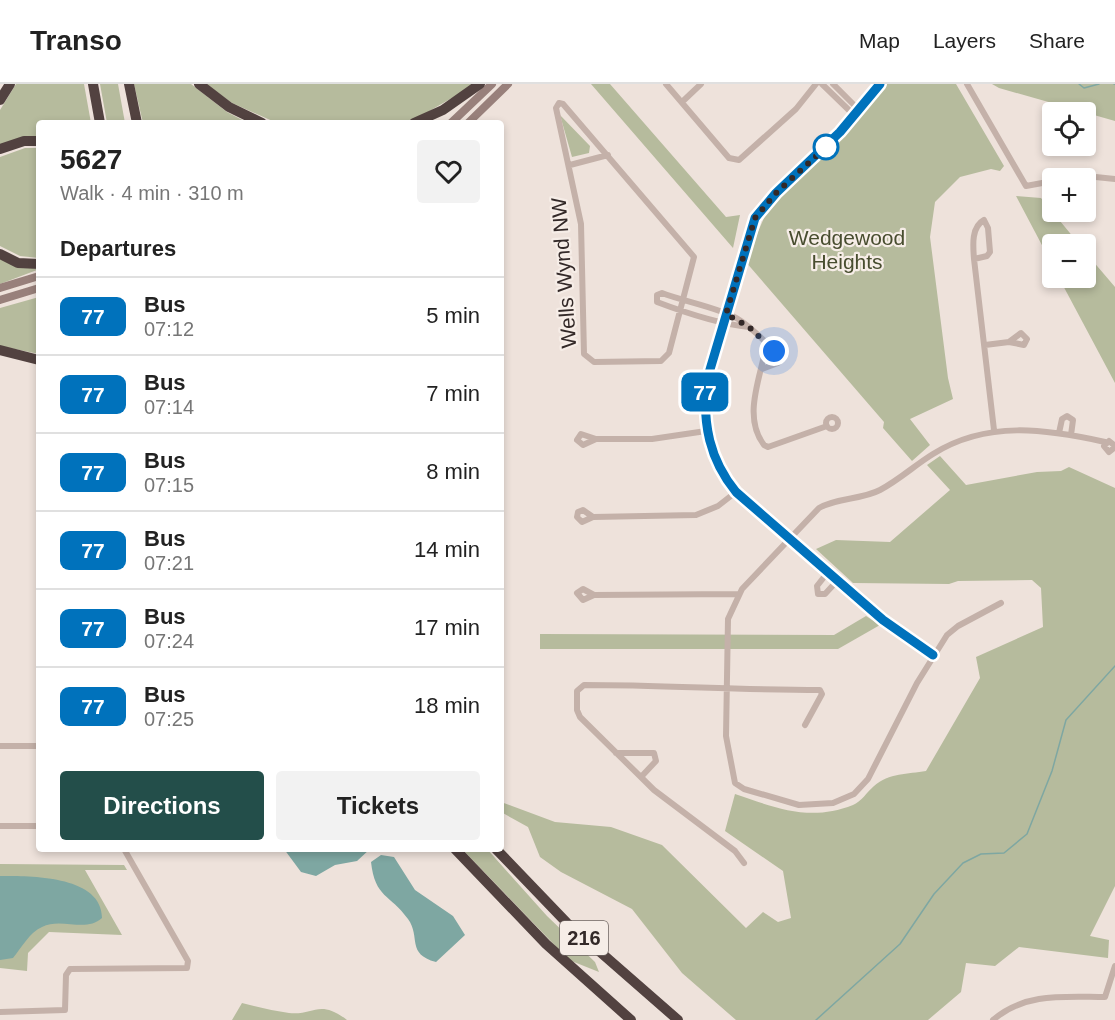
<!DOCTYPE html>
<html lang="en">
<head>
<meta charset="utf-8">
<style>
  :root { --surface:#fff; --page:#f2f2f2; --text:#222; --muted:#767676; --line:#e0e0e0; --accent:#234e4a }
  body { margin:0; font-family:Arial,sans-serif; background:var(--page); color:var(--text); height:100vh; display:flex; flex-direction:column; font-size:22px; white-space:nowrap }
  * { box-sizing:border-box; margin:0 }
  p { font-size:20px; color:var(--muted) }
  .icon { flex:none; width:33px; height:33px; fill:none; stroke:currentColor; stroke-width:2; stroke-linecap:round; stroke-linejoin:round }
  .map { position:relative; flex:1; overflow:hidden }
  .sheet { position:absolute; left:36px; top:36px; width:468px; height:732px; display:flex; flex-direction:column; background:var(--surface); border-radius:6px; box-shadow:0 3px 9px #0003 }
  .sheet>* { flex:none }
  .badge { padding:0 12px; border-radius:9px; font-size:21px; line-height:39px }
  .buttons { position:absolute; left:1042px; top:18px; display:grid; gap:12px }
  .buttons a { display:grid; place-items:center; width:54px; height:54px; border-radius:6px; background:var(--surface); box-shadow:0 3px 9px #0003; font-size:30px }
  .you { position:absolute; width:30px; height:30px; margin:-15px; border:4px solid #fff; border-radius:50%; background:#1a73e8; box-shadow:0 0 0 9px #1a73e833 }
  .map>.badge { position:absolute; translate:-50% -50%; box-shadow:0 0 0 3px #fff }
  h2 { padding:0 24px; font-size:22px; line-height:54px }
  .round { display:grid; place-items:center; flex:none; width:63px; height:63px; border-radius:6px; background:var(--page) }
  .headline { display:flex; align-items:center; justify-content:space-between; height:102px; padding:0 24px }
  h1 { font-size:28px; font-weight:700; line-height:45px }
  .action { display:flex; gap:12px; margin-top:auto; padding:12px 24px }
  .action a { flex:1; height:69px; border-radius:6px; background:var(--accent); color:#fff; font-size:24px; font-weight:700; line-height:69px; text-align:center }
  .action a+a { background:var(--page); color:var(--text) }
  ul { padding:0; list-style:none }
  li { display:flex; align-items:center; gap:18px; height:78px; padding:0 24px; border-top:2px solid var(--line) }
  li div { flex:1 }
  li b { display:block; font-size:22px }
  li em { font-style:normal }
  li .badge { min-width:66px; font-weight:700; text-align:center }
  header { display:flex; align-items:center; gap:36px; box-sizing:border-box; height:84px; padding:0 30px; background:var(--surface); border-bottom:2px solid var(--line) }
  header strong { font-size:28px }
  nav { display:flex; gap:33px; margin-inline-start:auto; font-size:21px }
  .map>svg:first-child { display:block }
  .green { fill:#b6bb9d }
  .water { fill:#7ea7a2 }
  .lines { fill:none; stroke-linecap:round; stroke-linejoin:round }
  .stream { stroke:#7ea7a2; stroke-width:1.5 }
  .minor { stroke:#c4b1a9; stroke-width:6 }
  .tertiary { stroke:#c4b1a9; stroke-width:8 }
  .secondary { stroke:#98807b; stroke-width:8 }
  .motorway { stroke:#524240; stroke-width:10 }
  .line-casing { stroke:#fff; stroke-width:14 }
  .line { stroke:#0072bc; stroke-width:9 }
  .walk { stroke:#332928; stroke-width:6; stroke-dasharray:0 10.8 }
  .stop-dot { fill:#fff; stroke:#0072bc; stroke-width:3 }
  .labels { text-anchor:middle; stroke-width:4.5; stroke-linejoin:round; paint-order:stroke }
  .shield { fill:#f6ede7; stroke:#6e6461; stroke-width:1.5 }
  .shield-label { font-size:20px; font-weight:bold; fill:#332928 }
  .park-label { font-size:21px; fill:#484d2f; stroke:#f6ede7 }
  .street-label { font-size:21px; fill:#332928; stroke:#f6ede7 }
</style>
</head>
<body>
<header>
<strong>Transo</strong>
<nav><a>Map</a><a>Layers</a><a>Share</a></nav>
</header>
<div class="map">
<svg width="1115" height="936" viewBox="0 0 1115 936">
  <rect width="100%" height="100%" fill="#eee2db"/>
  <path class="green" d="M16 0H84L91 39H39V53H22L0 61V26Z
    M100 0H118L125 39H107Z
    M134 0H191L227 28 248 39H143Z
    M206 0H476L419 33 400 39H277L232 19Z
    M591 0H610L726 133 740 131 733 164Z
    M887 0H956L1004 82 1000 87 991 85 960 93 935 118 930 153 948 294 953 315 910 335 930 361 912 377 883 344 884 338 745 177 768 125Z
    M992 0H1115V37L999 4Z
    M560 31 590 62 589 69 572 73Z
    M25 64H39V174L20 172 0 162V73Z
    M1016 112 1041 114 1079 160H1053V182Z
    M1086 169 1115 203V299L1059 194H1086Z
    M0 175 36 185 37 186 0 200Z
    M39 213V270L0 262V224Z
    M940 372 966 401 1037 388 1061 387 1069 383 1115 404V802L1090 852 1109 856 1108 874 1019 863 995 882 966 879 961 908 928 936H736L682 889 632 825 561 788 540 773 528 743 501 728V718L555 738 611 743 662 761 746 844 763 828 778 838 791 834 783 787 725 747 735 710C776 724 810 738 853 721 861 718 867 708 874 702 889 689 908 690 926 687L980 594 976 573 1043 543 1041 504 1032 496 958 497 949 500 853 499 816 465 836 456 890 458 950 406 927 381Z
    M866 532 880 541 838 565H540V550L834 551Z
    M462 765H487L547 832 595 878 599 888 569 876Z
    M0 780 124 781 127 786H85L122 851 49 848 28 869 27 887 0 884Z
    M242 919C257 923 273 927 289 929 313 932 319 914 347 936H232Z"/>
  <path class="water" d="M284 765H370L357 777 335 781 316 792 301 788Z
    M381 771 394 773 415 806 453 832 465 851 436 878C406 870 421 853 408 835 390 810 375 814 371 778Z
    M0 792C29 792 102 791 102 834 86 849 61 833 42 843 29 849 22 863 13 874L0 876Z"/>
  <g class="lines">
    <path class="stream" d="M1079 0 1084 4 1099 0
      M1114 0H1115
      M816 936 900 860 934 810 963 779 981 770 1004 769 1027 750 1052 687 1066 636 1115 582"/>
    <path class="minor" d="M666 0 729 74 739 76 796 25 816 0
      M822 0 854 31
      M833 0 859 26
      M967 0 1026 102 1053 97
      M682 18 701 0
      M559 19 563 20 694 173 669 269 661 277 594 278 584 270 581 140 556 24Z
      M570 81 608 71
      M1070 94 1086 92 1115 95
      M974 175C973 162 971 143 984 136L988 144 990 168 987 172 974 175 994 346
      M749 243C718 240 686 229 657 218V211L662 209C682 217 721 224 738 235 753 244 767 260 780 272L778 279 762 285
      M985 261 1009 258 1024 261 1027 255 1021 249 1009 258
      M766 262C761 293 742 332 764 361L768 363 827 342
      M826 339a6 6 0 1 1 12 0a6 6 0 1 1-12 0Z
      M1059 349 1062 335 1067 332 1073 336 1071 351
      M596 355 583 361 577 356 581 350 596 355H652L706 347
      M1115 362 1109 357 1104 362 1109 368 1115 363
      M593 433 582 438 577 433 578 428 583 426 593 433 696 431 718 422 736 408
      M828 488 817 502 818 510H825L837 497
      M594 511 583 516 577 509 583 505 594 511 738 510
      M1001 519 958 542 947 551 917 599 868 695 854 710 833 719 799 721 744 705 735 699 726 652 728 535 742 505 819 424C838 413 861 416 880 406 899 396 915 381 933 370 987 336 1046 345 1105 358
      M0 662H39
      M616 669H654L656 677 641 693
      M0 742H39
      M744 779 735 767 654 706 580 633 577 626V607L584 601C662 601 741 606 820 606L822 610 805 641
      M0 928 65 926 66 891 70 885 187 884 188 877 124 765
      M993 936C1025 908 1066 913 1105 913L1115 882"/>
    <path class="tertiary" d="M880 0 840 48 776 109 755 134 706 299C703 340 709 375 736 408L883 536 933 571"/>
    <path class="secondary" d="M451 39 492 0
      M468 39 508 0
      M0 204 39 192
      M0 216 39 204"/>
    <path class="motorway" d="M93 0 100 39
      M129 0 137 39
      M199 0 229 23 262 39
      M0 16 10 0
      M414 39 443 26 480 0
      M0 65 24 57H39
      M0 170 18 179 39 180
      M0 266 39 276
      M455 765 546 860 631 936
      M496 765 567 839 678 936"/>
  </g>
  <g class="lines">
    <g class="line-casing">
      <path id="line" d="M880 0 840 48 776 109 755 134 706 299C703 340 709 375 736 408L883 536 933 571"/>
    </g>
    <use href="#line" class="line"/>
    <path class="walk" d="M774 267 749 243 726 230 755 134 776 109 826 63"/>
  </g>
  <circle class="stop-dot" cx="826" cy="63" r="12"/>
  <g class="labels">
    <rect class="shield" x="560" y="837" width="48" height="34" rx="4.5"/>
    <g class="shield-label">
      <text x="584" y="861">216</text>
    </g>
    <g class="park-label">
      <text x="847" y="161">Wedgewood<tspan x="847" dy="24">Heights</tspan></text>
    </g>
    <g class="street-label">
      <text transform="translate(564 189) rotate(-94)" y="7">Wells Wynd NW</text>
    </g>
  </g>
</svg>
<div class="buttons">
<a><svg class="icon" aria-label="locate" viewBox="0 0 24 24"><circle cx="12" cy="12" r="6"/><path d="M12 2v4M12 18v4M2 12h4M18 12h4"/></svg></a>
<a>+</a>
<a>−</a>
</div>
<div class="you" style="left:774px;top:267px"></div>
<b class="badge" style="left:705px;top:308px;background:#0072bc;color:#fff">77</b>
<section class="sheet">
<div class="headline"><div><h1>5627</h1><p>Walk · 4 min · 310 m</p></div><a class="round"><svg class="icon" aria-label="heart" viewBox="0 0 24 24"><path d="M12 20l-8-8c-3-5 5-10 8-4 3-6 11-1 8 4z"/></svg></a></div>
<h2>Departures</h2>
<ul>
<li><span class="badge" style="background:#0072bc;color:#fff">77</span><div><b>Bus</b><p>07:12</p></div><em>5 min</em></li>
<li><span class="badge" style="background:#0072bc;color:#fff">77</span><div><b>Bus</b><p>07:14</p></div><em>7 min</em></li>
<li><span class="badge" style="background:#0072bc;color:#fff">77</span><div><b>Bus</b><p>07:15</p></div><em>8 min</em></li>
<li><span class="badge" style="background:#0072bc;color:#fff">77</span><div><b>Bus</b><p>07:21</p></div><em>14 min</em></li>
<li><span class="badge" style="background:#0072bc;color:#fff">77</span><div><b>Bus</b><p>07:24</p></div><em>17 min</em></li>
<li><span class="badge" style="background:#0072bc;color:#fff">77</span><div><b>Bus</b><p>07:25</p></div><em>18 min</em></li>
</ul>
<div class="action"><a>Directions</a><a>Tickets</a></div>
</section>
</div>
</body>
</html>
